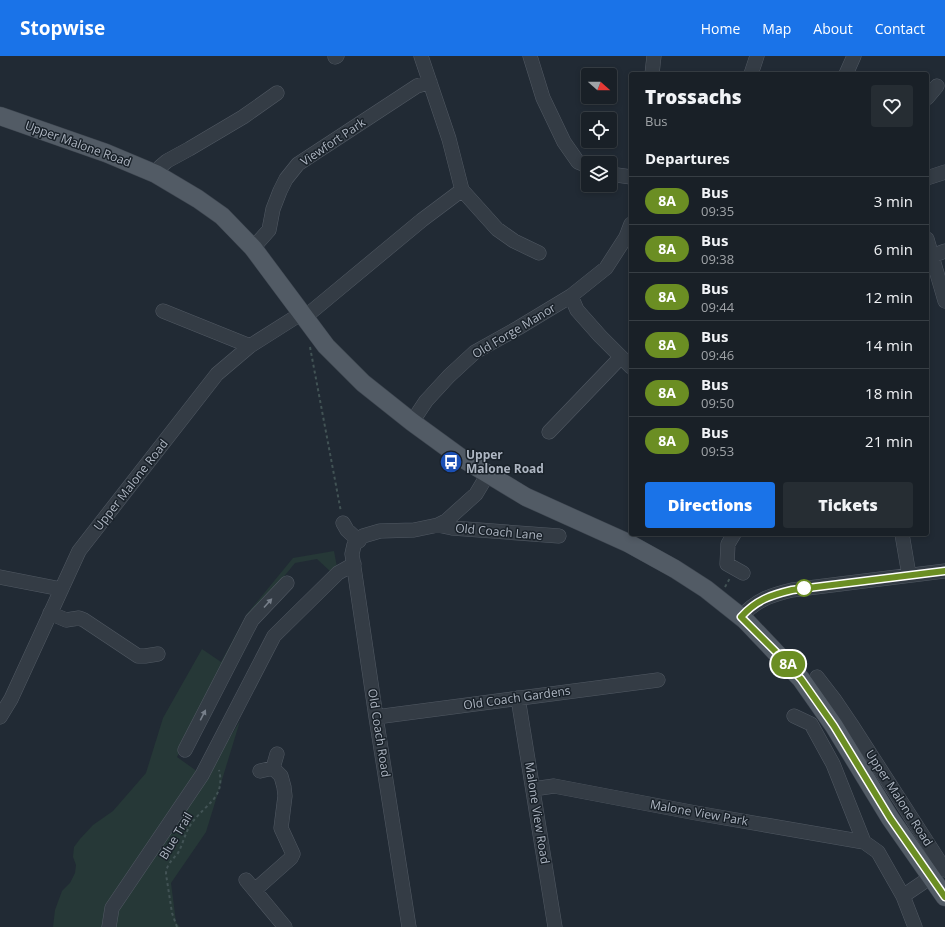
<!DOCTYPE html>
<html lang="en">
<head>
<meta charset="utf-8">
<style>
  :root { --surface:#192027; --page:#262d33; --text:#f1f3f6; --muted:#9fa3a7; --line:#373e44; --accent:#1a73e8 }
  body { margin:0; font-family:"Open Sans",sans-serif; background:var(--page); color:var(--text); height:100vh; display:flex; flex-direction:column; font-size:15px; white-space:nowrap }
  * { box-sizing:border-box; margin:0 }
  p { font-size:13px; color:var(--muted) }
  .icon { flex:none; width:22px; height:22px; fill:none; stroke:currentColor; stroke-width:2; stroke-linecap:round; stroke-linejoin:round }
  .map { position:relative; flex:1; overflow:hidden }
  .sheet { position:absolute; left:629px; top:16px; width:300px; height:464px; display:flex; flex-direction:column; background:var(--surface); border-radius:4px; box-shadow:0 2px 6px #0003,0 0 0 1px var(--line) }
  .sheet>* { flex:none }
  .badge { padding:0 8px; border-radius:13px; font-size:14px; line-height:26px }
  .needle { width:26px; rotate:111deg }
  .controls { position:absolute; left:581px; top:12px; display:grid; gap:8px }
  .controls a { display:grid; place-items:center; width:36px; height:36px; border-radius:4px; background:var(--surface); box-shadow:0 2px 6px #0003,0 0 0 1px var(--line); font-size:20px }
  .map>.badge { position:absolute; translate:-50% -50%; box-shadow:0 0 0 2px #fff }
  h2 { padding:0 16px; font-size:15px; line-height:36px }
  .round { display:grid; place-items:center; flex:none; width:42px; height:42px; border-radius:4px; background:var(--page) }
  .head { display:flex; align-items:center; justify-content:space-between; height:68px; padding:0 16px }
  h1 { font-size:19px; font-weight:800; line-height:30px }
  .button { display:flex; gap:8px; margin-top:auto; padding:8px 16px }
  .button a { flex:1; height:46px; border-radius:4px; background:var(--accent); color:#fff; font-size:16px; font-weight:800; line-height:46px; text-align:center }
  .button a+a { background:var(--page); color:var(--text) }
  ul { padding:0; list-style:none }
  li { display:flex; align-items:center; gap:12px; height:48px; padding:0 16px; border-top:1px solid var(--line) }
  li div { flex:1 }
  li b { display:block; font-size:15px }
  li em { font-style:normal }
  li .badge { min-width:44px; font-weight:700; text-align:center }
  header { display:flex; align-items:center; gap:24px; box-sizing:border-box; height:56px; padding:0 20px; background:var(--accent); color:#fff }
  header strong { font-size:19px }
  nav { display:flex; gap:22px; margin-inline-start:auto; font-size:14px }
  .map>svg:first-child { display:block }
  .green { fill:#263837 }
  .lines { fill:none; stroke-linecap:round; stroke-linejoin:round }
  .minor-casing { stroke:#515963; stroke-width:15 }
  .major-casing { stroke:#3d454f; stroke-width:19 }
  .path { stroke:#425355; stroke-width:2; stroke-dasharray:3 3; stroke-linecap:butt }
  .minor { stroke:#343c45; stroke-width:14 }
  .major { stroke:#525b65; stroke-width:18 }
  .oneway { fill:#777f8a }
  .line-casing { stroke:#fff; stroke-width:9 }
  .line { stroke:#6b8e23; stroke-width:6 }
  .stop-dot { fill:#fff; stroke:#6b8e23; stroke-width:2 }
  .labels { text-anchor:middle; stroke-width:3; stroke-linejoin:round; paint-order:stroke }
  .street-label { font-size:12px; fill:#aeb6c2; stroke:#192129 }
  .poi-label { font-size:12px; font-weight:bold; fill:#aeb6c2; stroke:#192129; text-anchor:start }
</style>
</head>
<body>
<header>
<strong>Stopwise</strong>
<nav><a>Home</a><a>Map</a><a>About</a><a>Contact</a></nav>
</header>
<div class="map">
<svg width="945" height="871" viewBox="0 0 945 871">
  <rect width="100%" height="100%" fill="#212a34"/>
  <path class="green" d="M334 495 337 511 331 516 317 503 295 507 251 561 177 701 205 721 240 665 206 776 171 827 176 866 180 871H53L55 854 62 835 70 827 75 817 76 809 73 801 74 791 80 783 93 769 113 755 146 717 163 662 202 593 221 606 247 558 293 502Z"/>
  <g class="lines">
    <g class="minor-casing">
      <path id="minor" d="M421 0 449 83 462 134 497 173 514 185 539 197
        M530 0 543 42 564 86 578 106 588 110
        M335 1 337 0
        M652 18 654 0
        M751 18 757 0
        M846 18 854 0
        M927 42 937 30
        M156 118 160 111 167 105 189 93 243 61 277 37
        M610 118 631 121
        M927 122 945 116
        M927 183 945 245
        M253 192 269 174 273 153 280 135 286 123 298 108 417 30 430 26
        M932 200 945 195
        M571 240 577 254 600 280 631 311
        M163 255 250 290
        M305 261 422 164 462 134
        M412 366 426 345 449 320 475 296 518 272 571 240 606 212 626 181 631 168
        M549 376 620 302
        M343 467 347 474 359 485
        M438 469 452 472 559 480
        M734 478 728 488 727 508 743 517
        M902 478 909 519
        M0 521 61 533
        M50 557 66 564 79 562 84 564 138 600H145L158 598
        M741 561C756 544 771 539 792 534L945 515
        M817 621 834 643 853 671
        M518 642 555 871
        M794 660 811 668 833 708 864 786 878 796 903 840 915 871
        M0 661 11 643 79 495 217 318 250 290 302 257
        M376 661 658 624
        M840 679 853 671 945 814
        M185 694 252 564 287 527
        M260 715 273 712 277 698
        M533 733 554 730 696 757 864 786
        M246 824 285 871
        M255 834 291 802 293 798 281 772 285 740 284 731 281 720 273 712
        M903 840 931 821
        M109 871 112 852 202 719 274 580 338 517 354 508
        M409 871 376 661 352 498 354 489 363 480 380 475 414 474 438 469 446 465 476 438 488 418"/>
    </g>
    <g class="major-casing">
      <path id="major" d="M0 60 106 97 156 118 198 143 222 160 253 192 326 290 363 327 412 366 460 401 526 441 628 487 675 513 706 533 745 564 801 623 834 670 890 762 945 841"/>
    </g>
    <path class="path" d="M310 291 341 456
      M725 531 730 522
      M177 871 172 857 166 818C166 809 173 803 178 797 183 788 185 777 191 768 205 748 226 742 219 714"/>
    <use href="#minor" class="minor"/>
    <use href="#major" class="major"/>
  </g>
  <defs><path id="oneway-solid" d="M-6-.8H1V-3.2L6.5 0L1 3.2V.8H-6Z"/></defs>
  <g class="oneway">
    <use href="#oneway-solid" transform="translate(268 547) rotate(-48)"/>
    <use href="#oneway-solid" transform="translate(203 659) rotate(-63)"/>
  </g>
  <g class="lines">
    <g class="line-casing">
      <path id="line" d="M945 515 792 534C771 539 756 544 741 561L783 603 801 623 834 670 890 762 945 841"/>
    </g>
    <use href="#line" class="line"/>
  </g>
  <defs>
    <g id="bus-disc" transform="scale(1.15)"><circle r="9.5" fill="#1a4fb4" stroke="#192129"/><path d="M-5-6H5V4H4V6H2V4H-2V6H-4V4H-5ZM-3.5-4V0h7V-4ZM-3.5 1.2v1.5H-2V1.2ZM2 1.2v1.5H3.5V1.2Z" fill="#fff"/></g>
  </defs>
  <g fill-rule="evenodd">
    <use href="#bus-disc" x="451" y="406"/>
  </g>
  <circle class="stop-dot" cx="804" cy="532" r="8"/>
  <g class="labels">
    <g class="street-label">
      <text transform="translate(333 86) rotate(-34)" y="4">Viewfort Park</text>
      <text transform="translate(78 88) rotate(20)" y="4">Upper Malone Road</text>
      <text transform="translate(514 275) rotate(-31)" y="4">Old Forge Manor</text>
      <text transform="translate(131 429) rotate(-52)" y="4">Upper Malone Road</text>
      <text transform="translate(499 476) rotate(5)" y="4">Old Coach Lane</text>
      <text transform="translate(517 642) rotate(-8)" y="4">Old Coach Gardens</text>
      <text transform="translate(379 677) rotate(81)" y="4">Old Coach Road</text>
      <text transform="translate(899 742) rotate(57)" y="4">Upper Malone Road</text>
      <text transform="translate(537 757) rotate(81)" y="4">Malone View Road</text>
      <text transform="translate(699 757) rotate(10)" y="4">Malone View Park</text>
      <text transform="translate(176 780) rotate(-59)" y="4">Blue Trail</text>
    </g>
    <g class="poi-label">
      <text x="466" y="403">Upper<tspan x="466" dy="14">Malone Road</tspan></text>
    </g>
  </g>
</svg>
<div class="controls">
<a><svg class="needle" viewBox="-14 -14 28 28"><path d="M0-13l5 13h-10z" fill="#e53935"/><path d="M0 13l5-13h-10z" fill="#9fa3a7"/></svg></a>
<a><svg class="icon" aria-label="locate" viewBox="0 0 24 24"><circle cx="12" cy="12" r="6"/><path d="M12 2v4M12 18v4M2 12h4M18 12h4"/></svg></a>
<a><svg class="icon" aria-label="layers" viewBox="0 0 24 24"><path d="M12 4l9 5-9 5-9-5zM3 14l9 5 9-5"/></svg></a>
</div>
<b class="badge" style="left:788px;top:608px;background:#6b8e23;color:#fff">8A</b>
<section class="sheet">
<div class="head"><div><h1>Trossachs</h1><p>Bus</p></div><a class="round"><svg class="icon" aria-label="heart" viewBox="0 0 24 24"><path d="M12 20l-8-8c-3-5 5-10 8-4 3-6 11-1 8 4z"/></svg></a></div>
<h2>Departures</h2>
<ul>
<li><span class="badge" style="background:#6b8e23;color:#fff">8A</span><div><b>Bus</b><p>09:35</p></div><em>3 min</em></li>
<li><span class="badge" style="background:#6b8e23;color:#fff">8A</span><div><b>Bus</b><p>09:38</p></div><em>6 min</em></li>
<li><span class="badge" style="background:#6b8e23;color:#fff">8A</span><div><b>Bus</b><p>09:44</p></div><em>12 min</em></li>
<li><span class="badge" style="background:#6b8e23;color:#fff">8A</span><div><b>Bus</b><p>09:46</p></div><em>14 min</em></li>
<li><span class="badge" style="background:#6b8e23;color:#fff">8A</span><div><b>Bus</b><p>09:50</p></div><em>18 min</em></li>
<li><span class="badge" style="background:#6b8e23;color:#fff">8A</span><div><b>Bus</b><p>09:53</p></div><em>21 min</em></li>
</ul>
<div class="button"><a>Directions</a><a>Tickets</a></div>
</section>
</div>
</body>
</html>
